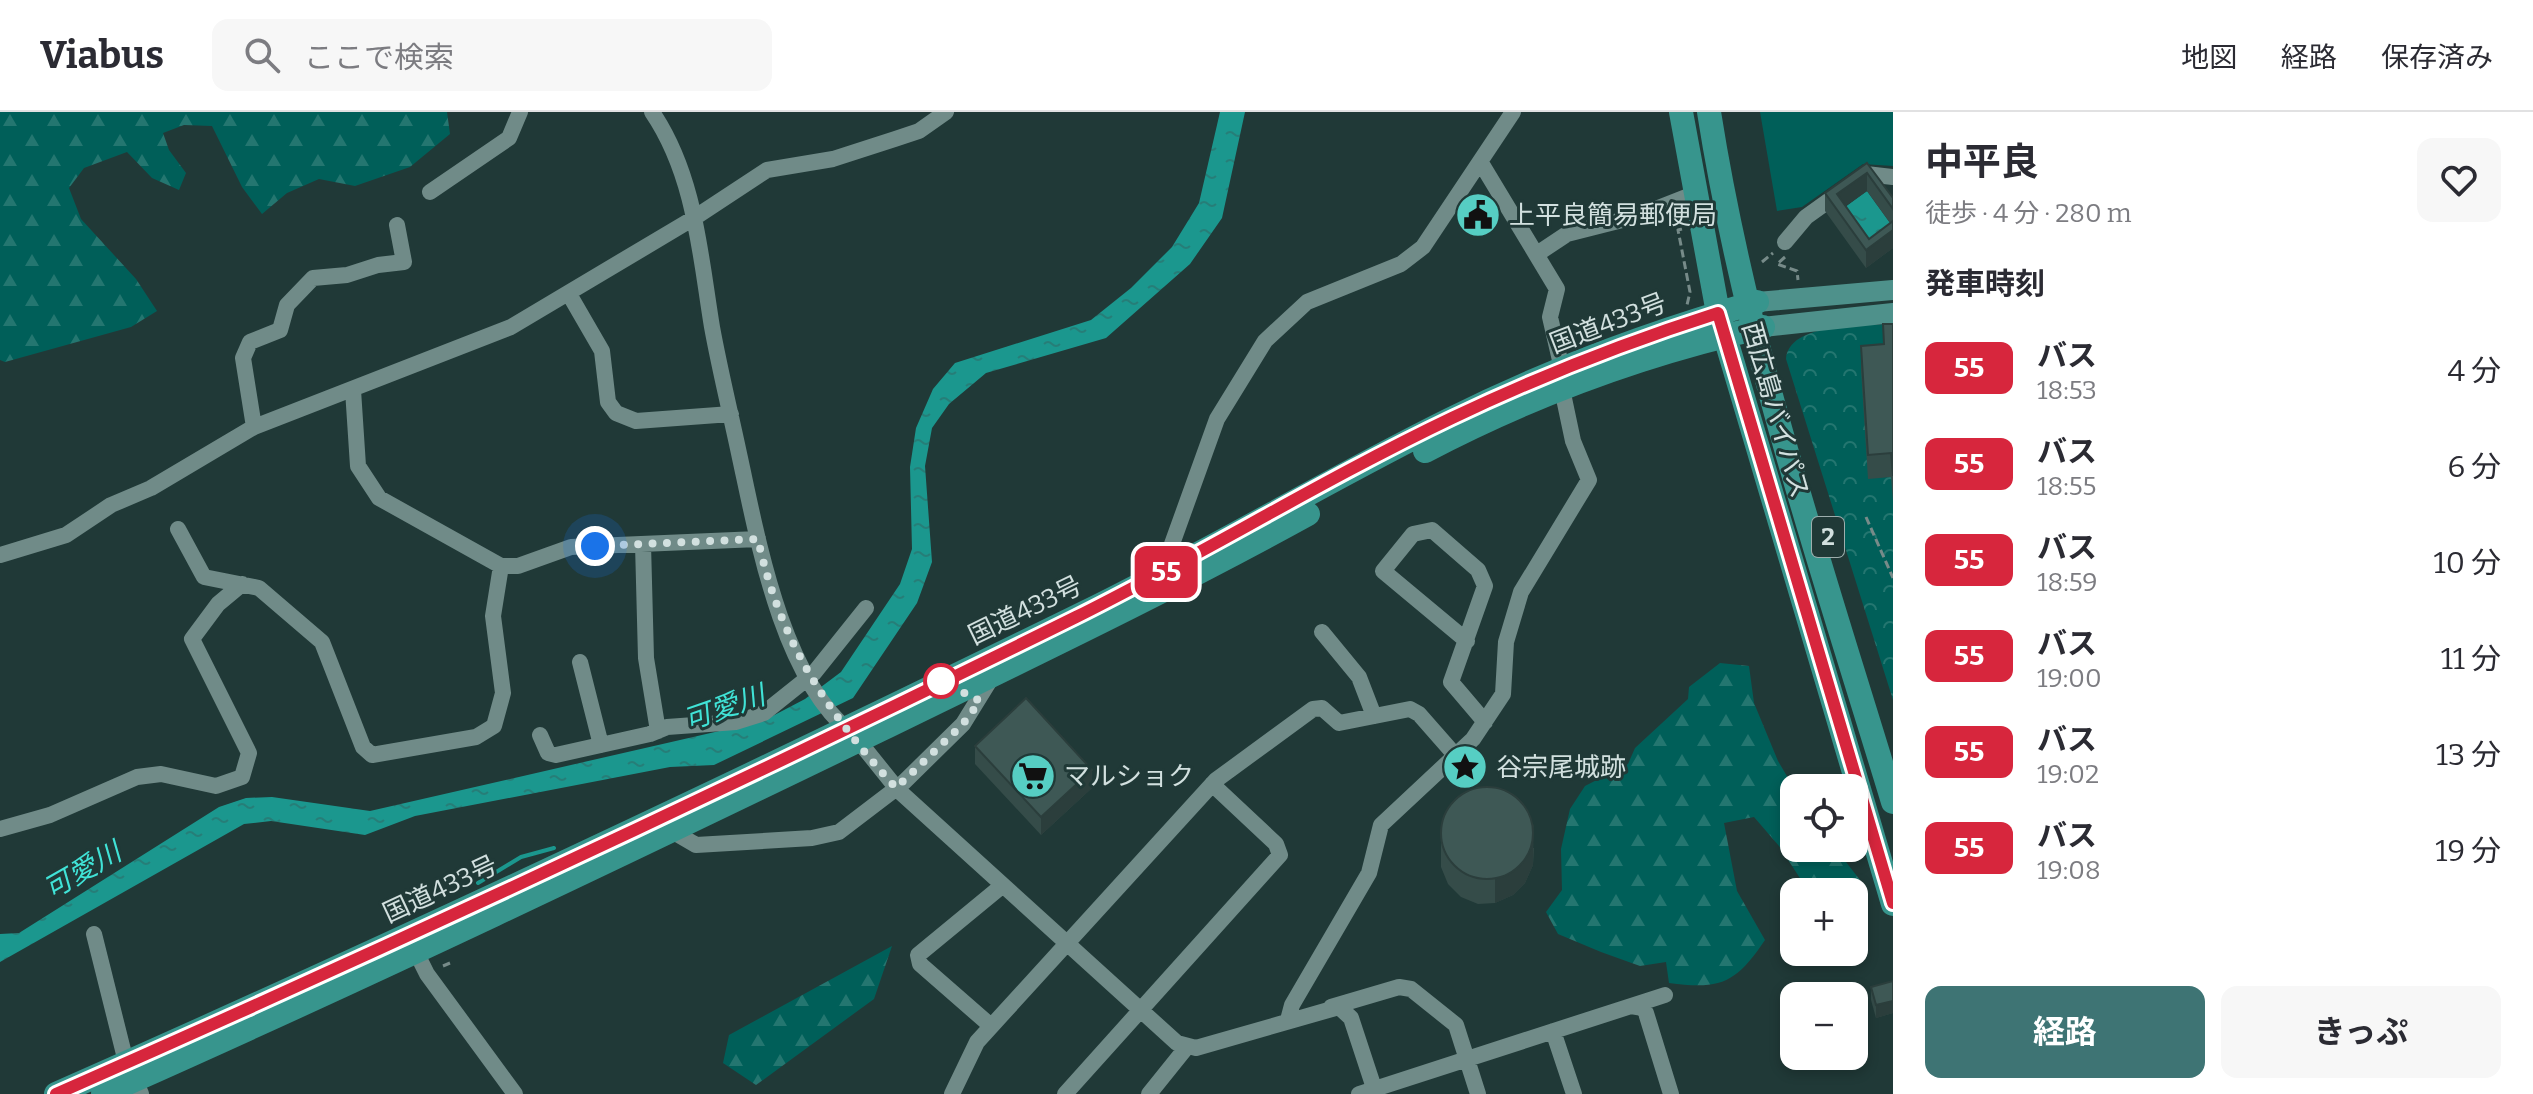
<!DOCTYPE html>
<html lang="ja">
<head>
<meta charset="utf-8">
<style>
  :root { --surface:#fff; --page:#f7f7f7; --text:#2b2b33; --muted:#7c7c81; --line:#e1e1e2; --accent:#3e7474 }
  body { margin:0; font-family:Bitter,"Noto Sans JP",serif; background:var(--page); color:var(--text); height:100vh; display:flex; flex-direction:column; font-size:30px; white-space:nowrap }
  * { box-sizing:border-box; margin:0 }
  p { font-size:26px; color:var(--muted) }
  .icon { flex:none; width:44px; height:44px; fill:none; stroke:currentColor; stroke-width:2; stroke-linecap:round; stroke-linejoin:round }
  .map { position:relative; flex:1; overflow:hidden }
  .sheet { display:flex; flex-direction:column; background:var(--surface); width:640px }
  .sheet>* { flex:none }
  .badge { padding:0 16px; border-radius:12px; font-size:28px; line-height:52px }
  .controls { position:absolute; left:1780px; top:662px; display:grid; gap:16px }
  .controls a { display:grid; place-items:center; width:88px; height:88px; border-radius:16px; background:var(--surface); box-shadow:0 4px 12px #0003; font-size:40px }
  .you { position:absolute; width:40px; height:40px; margin:-20px; border:6px solid #fff; border-radius:50%; background:#1a73e8; box-shadow:0 0 0 12px #1a73e833 }
  .map>.badge { position:absolute; translate:-50% -50%; box-shadow:0 0 0 4px #fff }
  h2 { padding:0 32px; font-size:30px; line-height:72px }
  .round { display:grid; place-items:center; flex:none; width:84px; height:84px; border-radius:16px; background:var(--page) }
  .head { display:flex; align-items:center; justify-content:space-between; height:136px; padding:0 32px }
  h1 { font-size:38px; font-weight:700; line-height:60px }
  .button { display:flex; gap:16px; margin-top:auto; padding:16px 32px }
  .button a { flex:1; height:92px; border-radius:16px; background:var(--accent); color:#fff; font-size:32px; font-weight:700; line-height:92px; text-align:center }
  .button a+a { background:var(--page); color:var(--text) }
  ul { padding:0; list-style:none }
  li { display:flex; align-items:center; gap:24px; height:96px; padding:0 32px }
  li div { flex:1 }
  li b { display:block; font-size:30px }
  li em { font-style:normal }
  li .badge { min-width:88px; font-weight:700; text-align:center }
  header { display:flex; align-items:center; gap:48px; box-sizing:border-box; height:112px; padding:0 40px; background:var(--surface); border-bottom:2px solid var(--line) }
  header strong { font-size:38px }
  nav { display:flex; gap:44px; margin-inline-start:auto; font-size:28px }
  .search { width:560px; height:72px; background:var(--page); display:flex; align-items:center; gap:20px; box-sizing:border-box; padding:0 28px; border-radius:16px; color:var(--muted); font-size:30px }
  main { display:flex; flex:1; min-height:0 }
  .map>svg:first-child { display:block }
  .green { fill:#005f59 }
  .forest { fill:url(#forest-firs) }
  .park { fill:url(#park-crowns) }
  .water { fill:url(#water-ripples) }
  .lines { fill:none; stroke-linecap:round; stroke-linejoin:round }
  .stream { stroke:#1b978e; stroke-width:4 }
  .path { stroke:#778b89; stroke-width:3; stroke-dasharray:8 4; stroke-linecap:butt }
  .minor { stroke:#708b88; stroke-width:16 }
  .major { stroke:#4e918b; stroke-width:20 }
  .highway { stroke:#37958d; stroke-width:24 }
  .wall { fill:#354c49; fill-rule:evenodd }
  .shaded-wall { fill:#2b3e3c }
  .building { fill:#3e5855; stroke:#2b3e3c; stroke-width:2 }
  .line-casing { stroke:#fff; stroke-width:18 }
  .line { stroke:#d7263d; stroke-width:12 }
  .walk { stroke:#d2e0df; stroke-width:8; stroke-dasharray:0 14.4 }
  .stop-dot { fill:#fff; stroke:#d7263d; stroke-width:4 }
  .labels { text-anchor:middle; stroke-width:6; stroke-linejoin:round; paint-order:stroke }
  .shield { fill:#203937; stroke:#9daead; stroke-width:2 }
  .shield-label { font-size:24px; font-weight:bold; fill:#d2e0df }
  .poi-label { font-size:26px; fill:#d2e0df; stroke:#203937; text-anchor:start }
  .street-label { font-size:26px; fill:#d2e0df; stroke:#203937 }
  .water-label { font-size:28px; font-style:italic; fill:#40e3d7; stroke:#203937 }
</style>
</head>
<body>
<header>
<strong>Viabus</strong>
<div class="search"><svg class="icon" aria-label="search" viewBox="0 0 24 24"><circle cx="10" cy="10" r="6"/><path d="M15 15l6 6"/></svg>ここで検索</div>
<nav><a>地図</a><a>経路</a><a>保存済み</a></nav>
</header>
<main>
<div class="map">
<svg width="1893" height="982" viewBox="0 0 1893 982">
  <defs>
    <pattern id="forest-firs" width="22" height="20" patternUnits="userSpaceOnUse" patternTransform="scale(2)"><rect width="22" height="20" fill="#005f59"/><path d="M5 1l3.5 6h-7zM16 11l3.5 6h-7z" fill="#247670"/></pattern>
    <pattern id="park-crowns" width="20" height="18" patternUnits="userSpaceOnUse" patternTransform="scale(2)"><rect width="20" height="18" fill="#005f59"/><path d="M2 6a3 3 0 1 1 6 0M12 15a3 3 0 1 1 6 0" fill="none" stroke="#247670"/></pattern>
    <pattern id="water-ripples" width="26" height="14" patternUnits="userSpaceOnUse" patternTransform="scale(2)"><rect width="26" height="14" fill="#1b978e"/><path d="M2 4q2-2 4 0t4 0M15 11q2-2 4 0t4 0" fill="none" stroke="#267e78"/></pattern>
  </defs>
  <rect width="100%" height="100%" fill="#203937"/>
  <path class="green" d="M1760 0H1893V54L1863 52 1802 95 1777 99Z"/>
  <path class="forest" d="M0 0H447L450 22 410 55 355 74 319 67 287 81 262 102 242 75 212 14 184 13 163 21 169 38 186 61 179 78 152 66 127 40 84 56 69 76 81 107 136 167 157 199 131 215 5 250 0 248Z
    M1720 551 1749 554 1754 591 1778 649 1794 676V736H1835L1860 768 1852 780H1809L1779 734 1754 705 1724 711 1737 779 1765 828C1736 871 1721 878 1669 871L1666 850 1640 854 1601 840 1558 822 1546 800 1562 778 1561 737 1570 697 1585 674 1628 652 1635 636 1688 587 1689 575Z
    M892 834 874 887 756 973 723 951 729 923Z"/>
  <path class="park" d="M1893 212V588L1786 247C1789 210 1864 214 1893 212Z"/>
  <path class="water" d="M1220 0H1245L1222 106 1190 152 1106 226 986 261 949 292 932 316 925 354 932 450 917 491 853 586 714 653 670 655 415 704 365 723 271 709 244 712 0 850V822L19 821 219 695 246 686 272 685 370 699 763 609 805 587 841 560 900 472 912 437 910 355 916 316 933 277 955 251 1091 208 1131 176 1172 135 1199 91Z
    M1867 79 1893 115 1869 145 1837 101Z"/>
  <g class="lines">
    <path class="stream" d="M478 771 521 745 554 736"/>
    <path class="path" d="M1682 117 1678 118 1690 180 1687 193
      M1785 145 1777 152 1797 159 1798 168
      M1762 150 1773 141
      M1866 405 1893 466
      M443 854 450 851"/>
    <path class="minor" d="M652 0C695 63 700 142 712 215 720 259 731 303 740 346 758 429 782 564 850 620
      M1481 51 1557 177 1550 205 1562 257
      M430 80 509 26 520 0
      M1785 130 1806 105 1866 62 1893 65
      M1537 142 1567 122 1638 104 1694 82
      M569 182 602 239 608 290 616 301 636 309 731 302
      M353 278 358 354 379 386 501 454H518L571 435 758 427
      M254 315 243 246 250 230 280 218 287 193 313 166 347 163 378 153 404 150 397 113
      M178 417 204 465 259 476 322 530 363 635 372 643 476 625 494 614 503 581 493 504 501 454
      M643 432 646 546 658 619
      M0 443 66 423 111 393 151 376 254 315 511 215 694 106 767 58 833 47 895 27 919 19 946 0
      M1172 466V432L1217 307 1265 229 1307 190 1401 152 1423 135 1513 0
      M1322 520 1359 565 1374 604
      M1467 529 1383 459 1413 422 1432 418 1478 458 1485 474 1451 570 1485 610
      M580 550 601 633
      M853 622 898 678 1177 931 1196 936 1339 895 1351 906 1376 982
      M540 623 548 641 556 643 650 622 667 615 736 610 764 601 814 561 866 496
      M0 717 50 703 137 665 161 662 216 674 242 665 249 641 192 527 218 492 242 472
      M672 719 696 733 812 726 839 720 902 672 963 612 992 565
      M94 822 124 942 141 982
      M412 832 427 862 515 982
      M1631 894 1643 896 1646 901 1671 982
      M1331 895 1399 875 1411 877 1456 913 1478 982
      M1288 908 1292 893 1369 761 1381 713 1473 627 1503 582 1506 530 1521 480 1589 368 1573 329 1562 277
      M991 914 920 852 918 843 1003 773
      M1553 919 1574 982
      M952 982 977 930 1216 668 1313 597 1322 596 1339 611 1410 597 1419 602 1455 643
      M1065 982 1280 743 1276 732 1212 672
      M1149 982 1186 936
      M1359 982 1665 883"/>
    <path class="major" d="M1757 190 1893 178
      M1763 215 1893 201"/>
    <path class="highway" d="M1681 0 1718 201 1893 792
      M1709 0C1746 236 1824 462 1893 690
      M1425 339C1530 284 1646 241 1763 215
      M56 982C407 827 754 663 1098 494 1217 435 1330 367 1449 308 1547 259 1651 220 1757 190
      M103 982C365 866 624 742 882 617 1025 547 1168 479 1308 402"/>
  </g>
  <path class="wall" d="M1867 51 1893 86V136L1866 156 1825 99V81ZM1867 79 1890 111 1869 127 1845 94Z
    M1883 212H1893V389L1891 365 1868 367 1861 258V234L1883 232Z
    M975 634 1092 676 1041 723 975 652Z
    M1441 731 1534 736 1533 753 1525 771 1513 783 1495 791 1478 792 1461 785 1448 772 1441 755Z
    M1893 869V901L1876 906 1871 888V875Z"/>
  <path class="shaded-wall" d="M1867 61V79L1838 99 1837 82Z
    M1893 118V136L1866 156V138Z
    M1092 658V676L1041 723V705Z
    M1534 712 1533 753 1525 771 1513 783 1495 791V767Z
    M1893 889V901L1876 906V893Z"/>
  <path class="building" d="M1867 51 1893 86V97L1867 61 1837 82 1869 127 1893 109V118L1866 138 1825 81Z
    M1883 212H1893V364L1891 341 1868 343 1861 234 1884 232Z
    M1026 586 1092 658 1041 705 975 634Z
    M1441 721a46 46 0 1 1 92 0a46 46 0 1 1-92 0Z
    M1893 869V889L1876 893 1871 875Z"/>
  <g class="lines">
    <g class="line-casing">
      <path id="line" d="M56 982C399 831 740 671 1076 505 1203 442 1324 367 1452 306 1538 265 1627 230 1718 201L1893 791"/>
    </g>
    <use href="#line" class="line"/>
    <path class="walk" d="M595 434 758 427C780 530 827 600 896 676L963 612 980 589 941 569"/>
  </g>
  <defs>
    <g id="civic-disc" transform="scale(2.3)"><circle r="9.5" fill="#56cec3" stroke="#203937"/><path d="M-.6-6.5H3V-4.5H.6V-3L4-1V1h2V6H-6V1h2V-1L-.6-3ZM-1.2 2.5V6h2.4V2.5Z" fill="#111"/></g>
    <g id="sight-disc" transform="scale(2.3)"><circle r="9.5" fill="#56cec3" stroke="#203937"/><path d="M0-6L1.8-2.2L6-1.7L2.9 1.2L3.7 5.4L0 3.3L-3.7 5.4L-2.9 1.2L-6-1.7L-1.8-2.2Z" fill="#111"/></g>
    <g id="supermarket-disc" transform="scale(2.3)"><circle r="9.5" fill="#56cec3" stroke="#203937"/><path d="M-6-5.5h2.5l.6 2H6L4.5 2H-2.5L-4.4-4H-6ZM-1.5 3.2a1.3 1.3 0 1 0 .1 0ZM3 3.2a1.3 1.3 0 1 0 .1 0Z" fill="#111"/></g>
  </defs>
  <g fill-rule="evenodd">
    <use href="#civic-disc" x="1478" y="103"/>
    <use href="#sight-disc" x="1465" y="655"/>
    <use href="#supermarket-disc" x="1033" y="664"/>
  </g>
  <circle class="stop-dot" cx="941" cy="569" r="16"/>
  <g class="labels">
    <rect class="shield" x="1812" y="405" width="32" height="40" rx="6"/>
    <g class="shield-label">
      <text x="1828" y="433">2</text>
    </g>
    <g class="poi-label">
      <text x="1509" y="112">上平良簡易郵便局</text>
      <text x="1496" y="664">谷宗尾城跡</text>
      <text x="1064" y="673">マルショク</text>
    </g>
    <g class="street-label">
      <text transform="translate(1608 211) rotate(-21)" y="9">国道433号</text>
      <text transform="translate(1776 298) rotate(74)" y="9">西広島バイパス</text>
      <text transform="translate(1025 498) rotate(-26)" y="9">国道433号</text>
      <text transform="translate(440 777) rotate(-25)" y="9">国道433号</text>
    </g>
    <g class="water-label">
      <text transform="translate(724 595) rotate(-19)" y="10">可愛川</text>
      <text transform="translate(82 758) rotate(-30)" y="10">可愛川</text>
    </g>
  </g>
</svg>
<div class="controls">
<a><svg class="icon" aria-label="locate" viewBox="0 0 24 24"><circle cx="12" cy="12" r="6"/><path d="M12 2v4M12 18v4M2 12h4M18 12h4"/></svg></a>
<a>+</a>
<a>−</a>
</div>
<div class="you" style="left:595px;top:434px"></div>
<b class="badge" style="left:1166px;top:460px;background:#d7263d;color:#fff">55</b>
</div>
<section class="sheet">
<div class="head"><div><h1>中平良</h1><p>徒歩 · 4 分 · 280 m</p></div><a class="round"><svg class="icon" aria-label="heart" viewBox="0 0 24 24"><path d="M12 20l-8-8c-3-5 5-10 8-4 3-6 11-1 8 4z"/></svg></a></div>
<h2>発車時刻</h2>
<ul>
<li><span class="badge" style="background:#d7263d;color:#fff">55</span><div><b>バス</b><p>18:53</p></div><em>4 分</em></li>
<li><span class="badge" style="background:#d7263d;color:#fff">55</span><div><b>バス</b><p>18:55</p></div><em>6 分</em></li>
<li><span class="badge" style="background:#d7263d;color:#fff">55</span><div><b>バス</b><p>18:59</p></div><em>10 分</em></li>
<li><span class="badge" style="background:#d7263d;color:#fff">55</span><div><b>バス</b><p>19:00</p></div><em>11 分</em></li>
<li><span class="badge" style="background:#d7263d;color:#fff">55</span><div><b>バス</b><p>19:02</p></div><em>13 分</em></li>
<li><span class="badge" style="background:#d7263d;color:#fff">55</span><div><b>バス</b><p>19:08</p></div><em>19 分</em></li>
</ul>
<div class="button"><a>経路</a><a>きっぷ</a></div>
</section>
</main>
</body>
</html>
